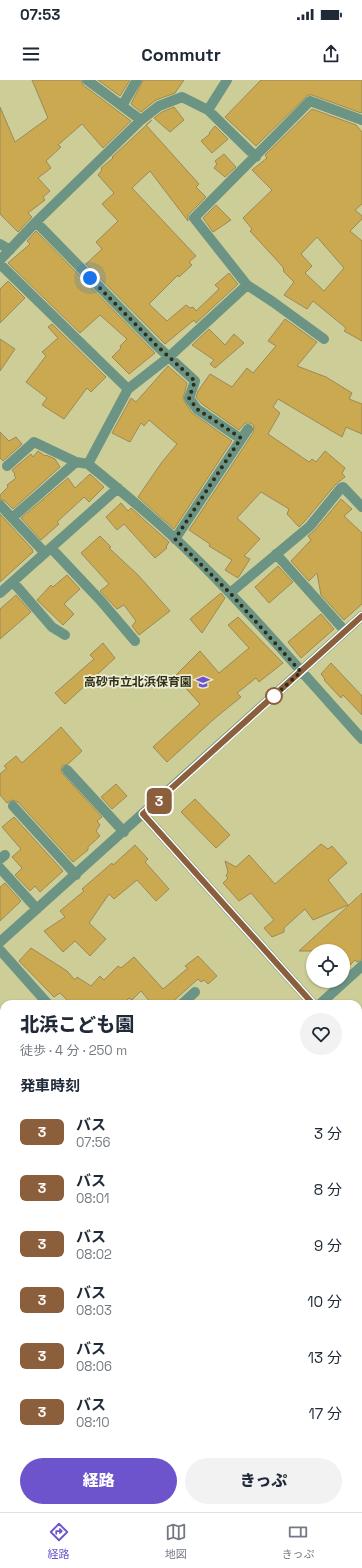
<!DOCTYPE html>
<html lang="ja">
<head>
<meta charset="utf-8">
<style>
  :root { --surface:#fff; --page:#f2f2f3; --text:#1f2937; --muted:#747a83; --line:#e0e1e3; --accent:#6d54cd }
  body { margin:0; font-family:"Space Grotesk","Noto Sans JP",sans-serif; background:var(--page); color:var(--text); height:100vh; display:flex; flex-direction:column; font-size:15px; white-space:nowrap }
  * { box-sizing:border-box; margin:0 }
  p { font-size:13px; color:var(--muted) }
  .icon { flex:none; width:22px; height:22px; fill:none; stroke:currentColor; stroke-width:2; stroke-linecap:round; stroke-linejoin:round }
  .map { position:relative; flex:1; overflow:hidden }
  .sheet { position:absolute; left:0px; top:920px; width:362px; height:512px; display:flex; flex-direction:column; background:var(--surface); border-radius:12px 12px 0 0; box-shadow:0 1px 3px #0004 }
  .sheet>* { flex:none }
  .badge { padding:0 8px; border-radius:6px; font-size:14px; line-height:26px }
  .fabs { position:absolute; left:306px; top:864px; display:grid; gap:8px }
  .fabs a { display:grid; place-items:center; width:44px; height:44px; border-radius:50%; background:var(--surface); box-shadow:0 1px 3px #0004; font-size:20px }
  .you { position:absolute; width:20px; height:20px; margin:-10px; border:3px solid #fff; border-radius:50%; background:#1a73e8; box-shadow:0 0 0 6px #1a73e833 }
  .map>.badge { position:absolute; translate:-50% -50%; box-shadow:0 0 0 2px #fff }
  h2 { padding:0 20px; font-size:15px; line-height:36px }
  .round { display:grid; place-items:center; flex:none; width:42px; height:42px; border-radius:21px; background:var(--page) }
  .overview { display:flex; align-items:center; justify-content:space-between; height:68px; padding:0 20px }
  h1 { font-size:19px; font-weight:800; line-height:30px }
  .button { display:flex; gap:8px; margin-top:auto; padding:8px 20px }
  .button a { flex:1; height:46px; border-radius:24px; background:var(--accent); color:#fff; font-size:16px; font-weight:800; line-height:46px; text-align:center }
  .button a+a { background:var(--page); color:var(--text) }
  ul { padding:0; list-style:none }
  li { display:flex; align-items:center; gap:12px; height:56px; padding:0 20px }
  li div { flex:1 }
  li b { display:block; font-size:15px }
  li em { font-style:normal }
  li .badge { min-width:44px; font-weight:700; text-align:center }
  .status { display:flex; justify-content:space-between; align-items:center; height:28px; padding:0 20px; background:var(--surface); direction:ltr }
  .status svg { height:11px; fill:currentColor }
  header { display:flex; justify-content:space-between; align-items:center; height:52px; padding:0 20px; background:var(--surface); font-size:18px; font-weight:800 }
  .tab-bar { display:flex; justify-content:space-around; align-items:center; height:56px; border-top:1px solid var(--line); background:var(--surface); font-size:11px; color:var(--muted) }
  .tab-bar a { display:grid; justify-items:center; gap:2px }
  .tab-bar .active { color:var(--accent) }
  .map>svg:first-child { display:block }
  .water { fill:#289ac4; stroke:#2a7a91 }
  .building { fill:#cba950; stroke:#9d8957; fill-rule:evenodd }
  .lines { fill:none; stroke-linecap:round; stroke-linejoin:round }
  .minor { stroke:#6b9484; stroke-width:10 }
  .line-casing { stroke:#fff; stroke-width:9 }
  .line { stroke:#8b5e3c; stroke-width:6 }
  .walk { stroke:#2e2e19; stroke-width:4; stroke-dasharray:0 7.2 }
  .stop-dot { fill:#fff; stroke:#8b5e3c; stroke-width:2 }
  .labels { text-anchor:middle; stroke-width:3.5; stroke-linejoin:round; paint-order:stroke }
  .poi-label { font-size:12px; font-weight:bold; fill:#2e2e19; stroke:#ebecd1; text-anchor:end }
</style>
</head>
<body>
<div class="status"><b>07:53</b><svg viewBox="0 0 49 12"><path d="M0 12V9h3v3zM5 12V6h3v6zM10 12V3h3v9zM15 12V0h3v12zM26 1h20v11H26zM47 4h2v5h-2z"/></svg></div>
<header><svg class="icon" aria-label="menu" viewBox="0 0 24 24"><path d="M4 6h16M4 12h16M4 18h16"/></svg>Commutr<svg class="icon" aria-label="share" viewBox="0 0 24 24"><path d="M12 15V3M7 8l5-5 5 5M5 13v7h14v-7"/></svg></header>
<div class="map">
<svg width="362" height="1432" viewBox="0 0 362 1432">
  <rect width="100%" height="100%" fill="#cccd97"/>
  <path class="water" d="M358 1318H362V1420L358 1419Z
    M61 1428H326L317 1432H67Z"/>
  <path class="building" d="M32 0H81L83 5 131 41 103 68 82 44 58 65 61 67 46 81 51 88 38 98 50 111 43 117 45 120 28 133 32 137 18 152 0 134V27L15 62 48 38Z
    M98 0H130L120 16Z
    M143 0H184L175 13 156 20 141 32 131 24Z
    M261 0H362V32L361 33 312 15H308L256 66 225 37Z
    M174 27 184 40 170 52 154 38 162 32Z
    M312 29 356 45 362 52V124L355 130 362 136V139L350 151 362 161V261L344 251 346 248 313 221 307 229 284 215 294 202 284 192 283 187 250 151 252 149 243 138 272 110 252 90 267 78 265 75ZM317 157 344 188 324 211 305 193 312 186 301 174Z
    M152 40 146 45 199 104 196 107 206 117 189 134 188 136V141L150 91 132 108 196 176 189 182 192 185 179 197 178 195 149 224 167 241 186 225 190 228 193 227 196 231 219 209 215 205 229 193 238 204 196 243 194 240 165 264 86 184 102 169 96 162 118 141 102 124 114 113 98 95 102 90 101 88 113 78 112 77Z
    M215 46 228 59 212 73 201 61 210 54 209 53Z
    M224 74 236 87 225 97 214 88 217 84 215 81Z
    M216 125 231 140 213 152 203 138Z
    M36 151 155 273 129 294 112 277 121 268 120 266 127 259 100 235 80 253 8 183 30 164 27 161Z
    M8 201 25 218 0 243V209Z
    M285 239 317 262 297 286 326 297 352 313 349 319 362 324V354L346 347 342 357 278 319 273 327 280 333 268 354 309 382 312 379 316 382 325 371 345 388 342 393 345 397 336 404 305 441 299 447 287 434 289 429 261 412 237 438 260 459 244 476 250 479 238 498 225 490 232 480 209 466 210 464 189 450 253 353 254 346 251 343H245L239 350 202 324 196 317 198 311 210 294 232 307 247 288 253 293 276 266 268 261Z
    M52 244 106 297 91 312 87 308 64 339 42 325 47 318 26 302 46 276 42 272 58 258 48 247Z
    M209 249 225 265 234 254 244 263 215 288 210 284 214 280 192 265Z
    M0 259 15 269 0 291Z
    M168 286 187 303 183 319 192 333 232 361 174 449 138 417 162 382 177 364 149 340 144 346 141 343 130 362 112 353 131 318 136 322Z
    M0 352 9 361 16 357 22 364 3 381 0 378Z
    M38 371 45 376 46 375 55 379 60 387 13 429 5 421 0 419V415L8 407 7 405 16 398 14 395 15 394 12 390 31 374 33 377Z
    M90 394 104 407 89 422 84 417 57 442 59 444 41 460 21 438 68 398 75 408Z
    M341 419 352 429 344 436 362 453V524L344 540 321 515 317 493 309 501 291 481 311 460 308 456 315 450Z
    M121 423 128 431 131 428 169 462 166 467 167 468 155 478 124 444 117 450 106 437Z
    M0 434 32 469 33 472 0 502Z
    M100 456 111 467 109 468 138 495 170 531 139 555 132 546 136 541 124 525 117 529 100 511 109 504 81 473Z
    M278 486 293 502 269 523 255 507Z
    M67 495 80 509 64 524 74 534 63 545 37 520 51 505 53 507Z
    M221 513 225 518 202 553 190 539Z
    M16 515 31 532 0 559V529Z
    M321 534 334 549 301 578 288 562Z
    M238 537 283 583 259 602 256 598 237 613 241 617 214 639 167 682 153 667 200 624 175 596 200 571 219 593 249 568 228 545Z
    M103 563 115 578 65 624 55 613 94 579 90 575Z
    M331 583 362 616V635L343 615 341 618 324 600 325 599 321 594Z
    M61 647 82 671 68 684 62 686 61 692 102 737 97 741 100 745 96 751 100 756 88 767V770L73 782 18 722 12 720 7 723 0 715V694L7 688 4 686 16 676 22 683Z
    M116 704 127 716 112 729 101 717Z
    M195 719 230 755 216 768 181 732Z
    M14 737 63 791 40 812 35 806 30 811 15 795 22 788 12 777 21 769 2 747Z
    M321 764 328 769 332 766 347 783 328 800 348 825 313 840 305 829 284 848V852L272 857 264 848 274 840 251 813 239 821 223 803 228 798 226 796 228 792 225 781 236 787 249 775 275 804Z
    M135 765 148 779 145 782 169 809 156 821 137 800 114 819 109 814 89 843 106 859 90 876 75 861 63 872 44 851 65 837 60 831 84 811 82 809 112 783 113 785Z
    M5 803 21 821 0 841V807Z
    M362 813V880L357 882 355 880 343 892V871H299Z
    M31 868 67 891 75 900 77 897 91 906 100 896 104 900 118 886 121 888 134 877 163 909 188 888 185 886 198 876 217 896 208 904 204 900 201 902 198 899 170 924H152L141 911 132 920 129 918 123 924H71L60 913 54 917 19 881Z"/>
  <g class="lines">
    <path class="minor" d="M87 0 141 40
      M122 26 137 0
      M208 30 227 0
      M362 40 310 21 194 138 247 205 169 277 128 309 88 384C120 410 153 437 182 465 246 526 303 594 362 659
      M36 142 156 265 195 301 189 318 197 329 241 359
      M0 164 10 170
      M0 180 36 142 141 40 159 26 182 17 208 30 256 77
      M0 184 128 309
      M247 205 273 222 324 259
      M7 386 34 362 76 382 88 384
      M0 425 45 473
      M12 438 76 382
      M175 459 248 349
      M51 468 101 521 135 561
      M276 474 345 551
      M13 502 52 547 65 555
      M0 513 118 408
      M230 513 310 446 341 408 343 407 362 427
      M67 690 124 752
      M13 726 76 795
      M143 734 313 924
      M0 779 5 775
      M0 788 37 829
      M0 862 362 536
      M0 870 48 924
      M182 924 195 912
      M320 924 362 886
      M358 973 362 977
      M0 1042 4 1039
      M0 1099 4 1104
      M0 1146 4 1150
      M0 1216 4 1212
      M0 1402 4 1391
      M0 1411 4 1412
      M42 1428 52 1432"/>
  </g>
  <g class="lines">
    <g class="line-casing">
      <path id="line" d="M313 924 143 734 362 536"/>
    </g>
    <use href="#line" class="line"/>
    <path class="walk" d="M90 198 156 265 195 301 189 318 197 329 241 358 175 459 230 513 301 592 274 616"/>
  </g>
  <defs>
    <g id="school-bare" transform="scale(1.08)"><path d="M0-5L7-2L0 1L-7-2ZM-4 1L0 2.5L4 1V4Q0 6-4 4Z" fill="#6d54cd" stroke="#ebecd1" stroke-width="2.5" paint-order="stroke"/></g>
  </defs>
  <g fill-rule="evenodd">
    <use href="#school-bare" x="203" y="602"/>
  </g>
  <circle class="stop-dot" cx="274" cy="616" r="8"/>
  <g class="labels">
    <g class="poi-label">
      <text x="192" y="606">高砂市立北浜保育園</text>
    </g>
  </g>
</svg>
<div class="fabs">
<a><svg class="icon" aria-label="locate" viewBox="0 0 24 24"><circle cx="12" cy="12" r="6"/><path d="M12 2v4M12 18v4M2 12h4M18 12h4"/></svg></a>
</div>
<div class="you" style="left:90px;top:198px"></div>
<b class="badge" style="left:159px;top:721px;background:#8b5e3c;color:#fff">3</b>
<section class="sheet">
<div class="overview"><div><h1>北浜こども園</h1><p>徒歩 · 4 分 · 250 m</p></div><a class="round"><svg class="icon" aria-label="heart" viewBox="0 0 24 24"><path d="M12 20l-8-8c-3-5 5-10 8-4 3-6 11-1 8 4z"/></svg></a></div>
<h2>発車時刻</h2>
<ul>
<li><span class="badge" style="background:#8b5e3c;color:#fff">3</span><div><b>バス</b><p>07:56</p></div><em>3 分</em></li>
<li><span class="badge" style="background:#8b5e3c;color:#fff">3</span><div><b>バス</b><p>08:01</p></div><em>8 分</em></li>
<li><span class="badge" style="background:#8b5e3c;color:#fff">3</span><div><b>バス</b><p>08:02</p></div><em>9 分</em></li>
<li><span class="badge" style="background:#8b5e3c;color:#fff">3</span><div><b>バス</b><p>08:03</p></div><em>10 分</em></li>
<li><span class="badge" style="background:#8b5e3c;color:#fff">3</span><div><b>バス</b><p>08:06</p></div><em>13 分</em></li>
<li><span class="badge" style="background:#8b5e3c;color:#fff">3</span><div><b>バス</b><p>08:10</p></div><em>17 分</em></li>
</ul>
<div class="button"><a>経路</a><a>きっぷ</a></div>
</section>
</div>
<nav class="tab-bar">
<a class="active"><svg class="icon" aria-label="directions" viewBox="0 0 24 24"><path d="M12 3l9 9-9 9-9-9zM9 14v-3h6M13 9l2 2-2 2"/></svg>経路</a>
<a><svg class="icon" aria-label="map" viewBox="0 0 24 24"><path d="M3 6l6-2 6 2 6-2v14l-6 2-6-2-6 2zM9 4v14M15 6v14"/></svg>地図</a>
<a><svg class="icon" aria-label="tickets" viewBox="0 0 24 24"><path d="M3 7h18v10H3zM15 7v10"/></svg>きっぷ</a>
</nav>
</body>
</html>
